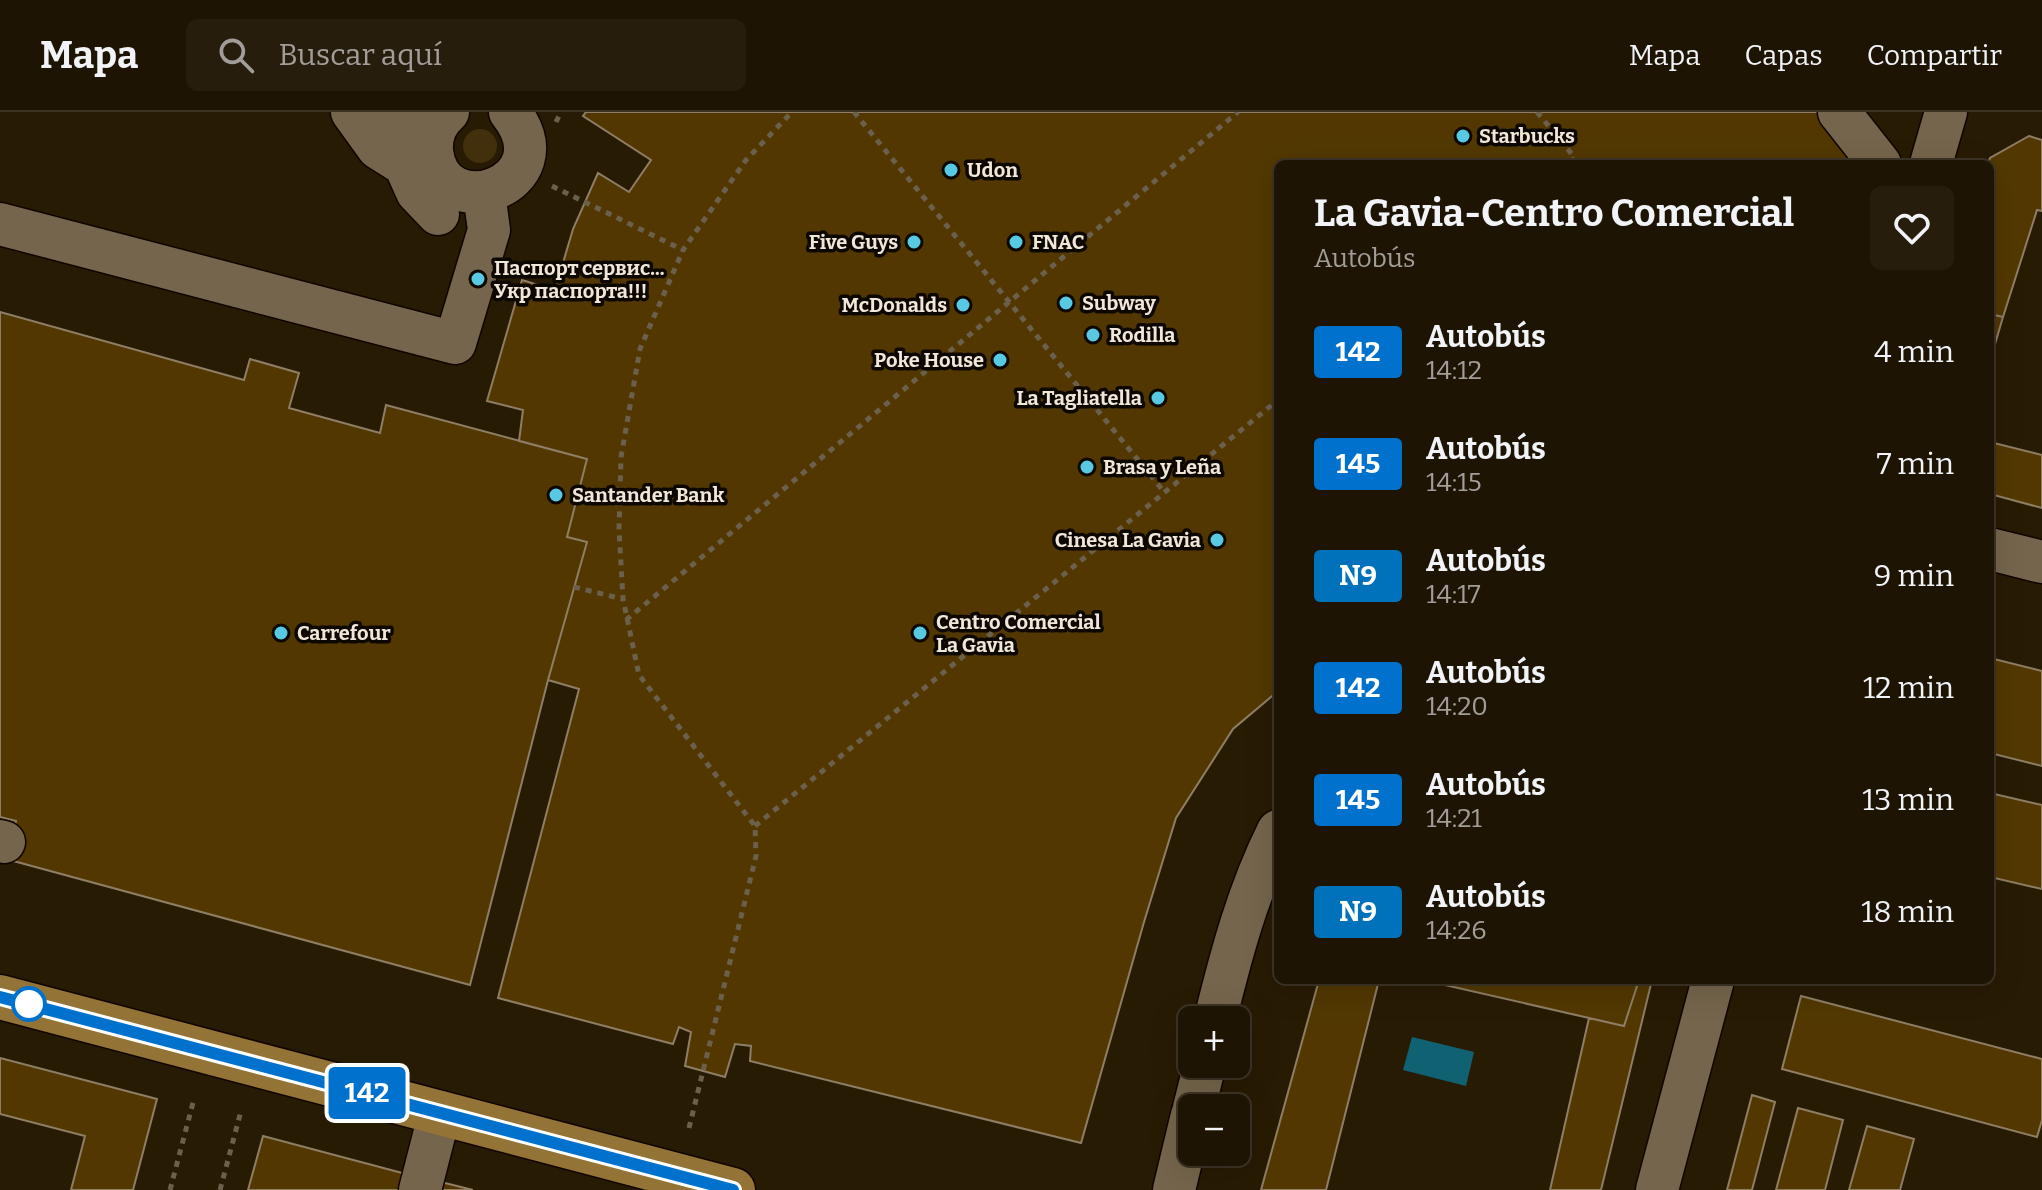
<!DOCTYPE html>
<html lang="es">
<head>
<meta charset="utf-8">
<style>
  :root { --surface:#1e1403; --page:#261d0d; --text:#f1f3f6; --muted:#a19e9a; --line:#3c3325 }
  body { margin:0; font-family:Bitter,serif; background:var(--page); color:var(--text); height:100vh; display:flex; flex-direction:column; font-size:30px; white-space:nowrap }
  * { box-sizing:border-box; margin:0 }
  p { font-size:26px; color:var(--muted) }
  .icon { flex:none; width:44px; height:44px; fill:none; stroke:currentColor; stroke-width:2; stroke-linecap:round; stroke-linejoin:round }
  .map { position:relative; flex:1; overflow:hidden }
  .panel { position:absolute; left:1274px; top:48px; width:720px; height:824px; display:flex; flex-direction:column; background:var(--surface); border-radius:12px; box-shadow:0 8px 32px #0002,0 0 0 2px var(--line) }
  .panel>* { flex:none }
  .badge { padding:0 16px; border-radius:6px; font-size:28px; line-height:52px }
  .fabs { position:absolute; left:1178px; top:894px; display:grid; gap:16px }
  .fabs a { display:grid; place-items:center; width:72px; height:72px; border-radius:12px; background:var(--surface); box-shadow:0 8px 32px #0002,0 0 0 2px var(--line); font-size:40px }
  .map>.badge { position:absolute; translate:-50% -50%; box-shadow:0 0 0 4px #fff }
  .round { display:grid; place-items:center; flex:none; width:84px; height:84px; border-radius:12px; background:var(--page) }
  .head { display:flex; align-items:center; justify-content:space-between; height:136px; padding:0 40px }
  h1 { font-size:38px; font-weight:700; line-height:60px }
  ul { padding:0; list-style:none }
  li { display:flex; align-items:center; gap:24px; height:112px; padding:0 40px }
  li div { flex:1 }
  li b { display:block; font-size:30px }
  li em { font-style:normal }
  li .badge { min-width:88px; font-weight:700; text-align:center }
  header { display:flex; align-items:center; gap:48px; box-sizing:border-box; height:112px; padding:0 40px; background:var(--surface); border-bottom:2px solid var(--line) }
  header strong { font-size:38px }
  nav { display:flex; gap:44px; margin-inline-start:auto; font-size:28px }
  .search { width:560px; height:72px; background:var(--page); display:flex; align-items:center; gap:20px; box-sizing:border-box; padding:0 28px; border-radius:12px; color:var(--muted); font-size:30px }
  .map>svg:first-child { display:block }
  .green { fill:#422f0b }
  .water { fill:#106272 }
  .building { fill:#523800; stroke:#8e7e65; stroke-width:2 }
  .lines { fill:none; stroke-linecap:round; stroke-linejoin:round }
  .minor-casing { stroke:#100500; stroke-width:45 }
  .major-casing { stroke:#100500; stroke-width:47 }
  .path { stroke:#6b604c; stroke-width:5; stroke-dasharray:6 6; stroke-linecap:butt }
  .minor { stroke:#75654c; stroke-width:42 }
  .major { stroke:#947336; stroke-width:44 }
  .line-casing { stroke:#fff; stroke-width:18 }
  .line { stroke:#0072ce; stroke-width:12 }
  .poi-dot { fill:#57c9e3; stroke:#0c0701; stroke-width:3 }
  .stop-dot { fill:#fff; stroke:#0072ce; stroke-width:4 }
  .labels { text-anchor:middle; stroke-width:7; stroke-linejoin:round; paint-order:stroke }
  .poi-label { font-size:20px; font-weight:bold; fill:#f0e7d9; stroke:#0c0701; text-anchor:start }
</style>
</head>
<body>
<header>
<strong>Mapa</strong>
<div class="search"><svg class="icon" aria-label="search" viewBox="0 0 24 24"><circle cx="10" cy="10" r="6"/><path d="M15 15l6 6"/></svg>Buscar aquí</div>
<nav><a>Mapa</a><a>Capas</a><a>Compartir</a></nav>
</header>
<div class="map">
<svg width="2042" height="1078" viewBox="0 0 2042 1078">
  <rect width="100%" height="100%" fill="#281b04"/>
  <path class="green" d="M463 34a17 17 0 1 1 34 0a17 17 0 1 1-34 0Z"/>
  <path class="water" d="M1412 925 1474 940 1466 974 1403 958Z"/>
  <path class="building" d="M586 0H1821L1864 52H1278V579L1233 617 1176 706 1144 810 1081 1031 750 949 751 934 735 932 725 965 685 954 691 920 679 915 673 932 498 886 579 577 548 568 587 430 567 425 587 347 519 329 523 298 487 289 522 168 555 178 573 117 598 61 629 80 651 48 583 4Z
    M2029 24 2042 28V99L2037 98 2003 205 1990 202 1988 52 1990 46Z
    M0 200 244 268 250 247 299 261 289 296 380 321 386 293 587 347 567 425 587 430 548 568 470 873 6 747 16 709 0 705Z
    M1990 202 2003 205 1990 249Z
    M1990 330 2042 343V396L1990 382Z
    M1990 546 2042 559V654L1990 641Z
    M1990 681 2042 693V777L1990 765Z
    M1319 868H1379L1326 1078H1261Z
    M1423 868H1639L1624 914Z
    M1639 868H1652L1601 1078H1550L1589 906 1624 914Z
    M1801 884 2042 947V1008L2037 1025 1782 957Z
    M0 946 157 987 133 1078H71L85 1024 0 1002Z
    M1752 983 1775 990 1752 1078H1727Z
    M1798 996 1843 1008 1825 1078H1776Z
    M1867 1014 1914 1027 1900 1078H1849Z
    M263 1024 406 1062 402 1078H248Z
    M441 1070 473 1078H440Z"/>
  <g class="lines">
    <g class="minor-casing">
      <path id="minor" d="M352 0 378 36 405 53 417 80 438 102
        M385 0 431 30
        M448 0C436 10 431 24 432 39 440 117 568 73 510 0
        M1839 0 1880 52
        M1931 52 1946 0
        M0 112 455 231 489 118 484 81
        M1990 437 2042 450
        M0 729 4 730
        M1215 908C1231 843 1248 779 1278 719
        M1194 996 1205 952
        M420 1078 440 1000
        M1174 1078 1192 1003
        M1657 1078 1713 868"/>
    </g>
    <g class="major-casing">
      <path id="major" d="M0 885 733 1078"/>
    </g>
    <path class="path" d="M854 0 1165 381
      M1537 0 1575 46 1568 52
      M556 10 561 0
      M552 74 683 138
      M574 475 623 487
      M626 508 1238 0
      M755 714 1278 288
      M689 1016 756 744 755 714 639 563 623 487 619 417 621 345 640 237 683 138 746 48 792 0
      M170 1078 194 987
      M220 1078 241 999"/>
    <use href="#minor" class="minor"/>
    <use href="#major" class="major"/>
  </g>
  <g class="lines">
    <g class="line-casing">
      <path id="line" d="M0 885 733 1078"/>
    </g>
    <use href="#line" class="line"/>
  </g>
  <g class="poi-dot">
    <circle cx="1463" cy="24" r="8"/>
    <circle cx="951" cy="58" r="8"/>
    <circle cx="914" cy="130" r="8"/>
    <circle cx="1016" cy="130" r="8"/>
    <circle cx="478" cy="167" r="8"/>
    <circle cx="1066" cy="191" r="8"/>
    <circle cx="963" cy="193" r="8"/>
    <circle cx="1093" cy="223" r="8"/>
    <circle cx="1000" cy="248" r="8"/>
    <circle cx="1158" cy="286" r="8"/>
    <circle cx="1087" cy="355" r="8"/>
    <circle cx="556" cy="383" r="8"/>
    <circle cx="1217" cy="428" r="8"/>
    <circle cx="281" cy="521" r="8"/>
    <circle cx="920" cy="521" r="8"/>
  </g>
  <circle class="stop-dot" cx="29" cy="892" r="16"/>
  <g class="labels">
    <g class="poi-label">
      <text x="1479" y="31">Starbucks</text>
      <text x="967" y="65">Udon</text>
      <text x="898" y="137" text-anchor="end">Five Guys</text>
      <text x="1032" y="137">FNAC</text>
      <text x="494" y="163">Паспорт сервис...<tspan x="494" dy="23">Укр паспорта!!!</tspan></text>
      <text x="1082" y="198">Subway</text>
      <text x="947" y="200" text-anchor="end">McDonalds</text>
      <text x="1109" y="230">Rodilla</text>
      <text x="984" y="255" text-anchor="end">Poke House</text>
      <text x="1142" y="293" text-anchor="end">La Tagliatella</text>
      <text x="1103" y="362">Brasa y Leña</text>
      <text x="572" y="390">Santander Bank</text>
      <text x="1201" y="435" text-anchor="end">Cinesa La Gavia</text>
      <text x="936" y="517">Centro Comercial<tspan x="936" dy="23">La Gavia</tspan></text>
      <text x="297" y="528">Carrefour</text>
    </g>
  </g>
</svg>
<div class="fabs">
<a>+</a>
<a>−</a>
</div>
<b class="badge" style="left:367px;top:981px;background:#0072ce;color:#fff">142</b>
<section class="panel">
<div class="head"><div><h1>La Gavia-Centro Comercial</h1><p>Autobús</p></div><a class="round"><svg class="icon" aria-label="heart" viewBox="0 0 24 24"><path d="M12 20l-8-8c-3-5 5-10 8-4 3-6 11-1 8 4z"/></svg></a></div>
<ul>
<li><span class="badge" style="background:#0072ce;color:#fff">142</span><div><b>Autobús</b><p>14:12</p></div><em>4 min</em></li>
<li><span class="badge" style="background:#0072ce;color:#fff">145</span><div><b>Autobús</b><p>14:15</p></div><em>7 min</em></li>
<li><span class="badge" style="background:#0072bc;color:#fff">N9</span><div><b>Autobús</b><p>14:17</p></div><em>9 min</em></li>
<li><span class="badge" style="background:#0072ce;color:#fff">142</span><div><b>Autobús</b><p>14:20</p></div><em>12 min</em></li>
<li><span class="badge" style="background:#0072ce;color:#fff">145</span><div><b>Autobús</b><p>14:21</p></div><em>13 min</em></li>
<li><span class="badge" style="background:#0072bc;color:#fff">N9</span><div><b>Autobús</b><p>14:26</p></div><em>18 min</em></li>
</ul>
</section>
</div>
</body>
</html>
